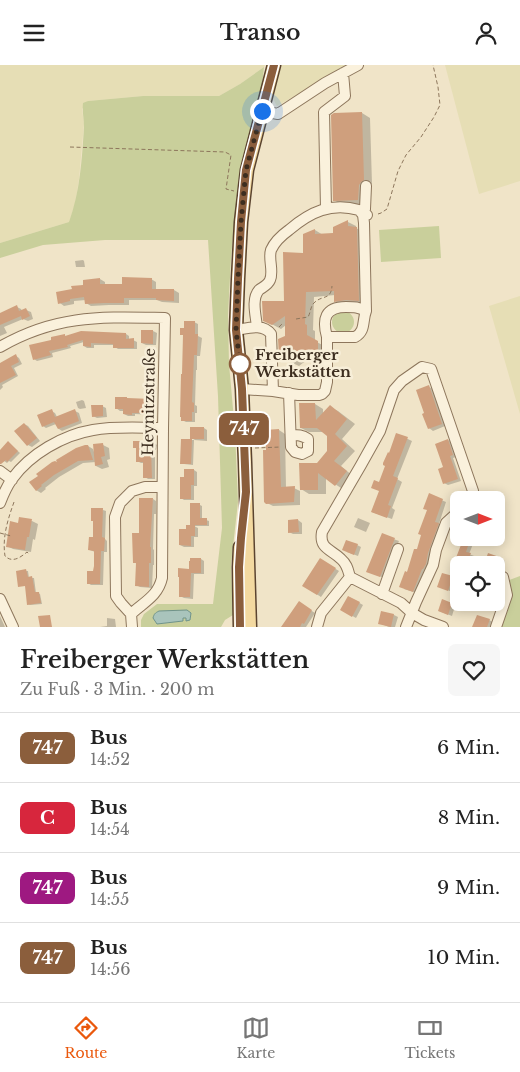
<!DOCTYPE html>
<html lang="de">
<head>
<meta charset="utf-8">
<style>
  :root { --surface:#fff; --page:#f6f6f6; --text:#222; --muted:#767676; --line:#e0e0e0; --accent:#ea580c }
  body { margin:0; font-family:"Libre Baskerville",serif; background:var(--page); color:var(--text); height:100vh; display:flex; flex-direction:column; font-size:19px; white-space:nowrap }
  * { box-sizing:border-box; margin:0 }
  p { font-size:16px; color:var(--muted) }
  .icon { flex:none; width:28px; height:28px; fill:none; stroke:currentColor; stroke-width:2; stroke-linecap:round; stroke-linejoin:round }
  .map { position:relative; height:562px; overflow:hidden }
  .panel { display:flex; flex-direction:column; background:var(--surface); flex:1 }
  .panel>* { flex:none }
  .badge { padding:0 10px; border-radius:8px; font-size:18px; line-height:32px }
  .needle { width:32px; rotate:90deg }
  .fabs { position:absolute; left:450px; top:426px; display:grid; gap:10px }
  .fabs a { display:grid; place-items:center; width:55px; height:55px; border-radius:8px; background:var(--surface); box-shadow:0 2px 12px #0003; font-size:25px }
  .you { position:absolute; width:25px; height:25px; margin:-12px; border:4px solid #fff; border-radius:50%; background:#1a73e8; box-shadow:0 0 0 8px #1a73e833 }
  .map>.badge { position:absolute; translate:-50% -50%; box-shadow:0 0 0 2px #fff }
  .round { display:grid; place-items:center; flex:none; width:52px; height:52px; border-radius:8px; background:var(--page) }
  .overview { display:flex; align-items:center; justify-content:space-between; height:85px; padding:0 20px }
  h1 { font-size:24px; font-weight:600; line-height:38px }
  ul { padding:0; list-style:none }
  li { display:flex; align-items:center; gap:15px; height:70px; padding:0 20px; border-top:1px solid var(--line) }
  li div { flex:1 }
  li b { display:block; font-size:19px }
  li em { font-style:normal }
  li .badge { min-width:55px; font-weight:700; text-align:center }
  header { display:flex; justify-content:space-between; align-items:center; height:65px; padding:0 20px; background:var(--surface); font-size:22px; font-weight:600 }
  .dock { display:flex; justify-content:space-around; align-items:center; height:70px; border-top:1px solid var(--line); background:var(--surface); font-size:14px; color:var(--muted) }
  .dock a { display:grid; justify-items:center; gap:2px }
  .dock .selected { color:var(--accent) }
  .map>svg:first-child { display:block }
  .farmland { fill:#e6deb5 }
  .green { fill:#c9cf9b; fill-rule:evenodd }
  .water { fill:#a9c4bc; stroke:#6f938a }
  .shadow { fill:#0003 }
  .building { fill:#cf9f7d }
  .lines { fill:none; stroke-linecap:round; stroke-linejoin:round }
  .minor-casing { stroke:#8d765c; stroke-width:12 }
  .major-casing { stroke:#5b4430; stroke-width:15 }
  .path { stroke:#8d765c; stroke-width:1; stroke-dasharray:4 2.5; stroke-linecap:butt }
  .minor { stroke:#faf1dc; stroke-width:10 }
  .major { stroke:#f3d9a0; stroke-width:12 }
  .line-casing { stroke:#fff; stroke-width:11 }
  .line { stroke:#8b5e3c; stroke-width:8 }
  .walk { stroke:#3d2e20; stroke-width:5; stroke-dasharray:0 9 }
  .stop-dot { fill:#fff; stroke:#8b5e3c; stroke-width:2.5 }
  .labels { text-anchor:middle; stroke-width:5; stroke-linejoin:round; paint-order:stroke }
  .stop-label { font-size:15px; font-weight:bold; fill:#3d2e20; stroke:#f7eed8; text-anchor:start }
  .street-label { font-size:15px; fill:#3d2e20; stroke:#f7eed8 }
</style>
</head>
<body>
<header><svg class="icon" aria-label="menu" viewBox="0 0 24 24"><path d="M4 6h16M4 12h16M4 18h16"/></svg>Transo<svg class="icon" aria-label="person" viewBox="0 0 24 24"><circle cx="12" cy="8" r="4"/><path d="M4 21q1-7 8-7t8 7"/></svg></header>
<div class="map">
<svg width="520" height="562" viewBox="0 0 520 562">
  <rect width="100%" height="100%" fill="#f0e4c8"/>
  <path class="farmland" d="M0 0H265L264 2 240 19 219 31H143L88 36 82 44 84 59 79 114 75 140 69 157 0 178Z
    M276 0H349L277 41 272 32Z
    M445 0H520V116L479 129Z
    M520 231V349L489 241Z"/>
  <path class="green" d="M264 2 261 32 256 46 243 94 237 129 231 193 228 250 229 299 235 366 238 437 231 500 233 550 225 555 221 562H141V555L144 549 157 539H213L222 463 218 331 208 175H105L43 180 0 193V178L69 157C80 127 82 94 84 62 84 54 82 46 83 38L88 36 143 31H219L240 19ZM159 546 191 550 190 555 186 553H183C174 555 163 561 155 557L154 550Z
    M439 161 441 193 381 197 379 165Z
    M332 257a11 11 0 1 1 22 0a11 11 0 1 1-22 0Z
    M520 511V562H496L504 517Z"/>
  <path class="water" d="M187 545 191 548 190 555 186 556V553H183V556L157 559 153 553C154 549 155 548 159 546Z"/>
  <path class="shadow" d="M362 48 370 53 372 119 369 121 366 139 342 140 334 135Z
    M348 157 356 161V163L365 168 367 240 343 241 335 236V230L314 232 313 265 315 266V276L326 282V294L318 300 308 294 299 301 288 296 286 260 281 264 264 255 285 237 304 189V170L315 165 323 170H334Z
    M83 195 84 196 85 202H76L75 196Z
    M100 214 105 217V220H123L151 214 156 217V225H174L179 228V238L162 237 157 235H129V240H109L91 241 86 238V235L74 236V239L64 241 60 238 85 221Z
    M17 242 21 244 22 246 26 245 31 247 33 254 28 256 23 254 4 262 7 268 0 271V254Z
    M194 257 198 259V271L202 273 200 291H197V305H196L195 340 197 341V348H195V357H186L182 355 185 264Z
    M153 266 157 268 156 280H146L142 278Z
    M126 269 129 271V275H133L137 277V284H118L115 282V280H94V283H87L84 281V277L70 281 71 283 52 288 53 292 37 296 34 294 53 276 64 270 67 272Z
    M16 291 19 293 22 299 14 303 18 311 2 320 3 322 0 325V299Z
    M429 322 433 324 445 361 433 366 429 363Z
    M82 335 84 336 86 343 80 344 78 343 76 337Z
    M130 335H152L155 338V350L135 349V351H128L124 349V346H120L116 343Z
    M315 339 323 344V349L330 342 338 346 355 359 342 374 355 386 341 401 354 412 344 425 326 413V429H309L301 424 318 399 328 386V371L324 367H309L301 363Z
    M102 341 106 343 107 352 97 353 93 351Z
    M51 346 55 348 57 352 75 346 79 348 82 358 62 366 59 364 56 359 46 363 43 361Z
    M24 359 28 361 40 376 32 382 28 380 16 366Z
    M204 363 207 365V376L194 375 193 400 184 399 181 398 182 375H195L191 373Z
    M279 365 285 369 286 423H294L300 426V440L273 441 267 438V386Z
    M397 369 412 376 397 414 402 417 392 443 395 445 392 454 372 447 381 426 380 418Z
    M448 375 452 378 456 392 453 393 461 416 448 420 444 418V403Z
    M153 377 157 380 156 385H155V414H148L145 412V398H141L137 396 138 384 134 382Z
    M11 380 20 388 11 397 9 396 7 398 0 393V387Z
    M103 380 109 383 110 394 107 395 109 402 102 404 96 401V397L83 398 59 412 45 423 46 424 41 428 36 425 59 399 88 381 93 384 95 390Z
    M194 405 197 407V421H194V435H184L181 433 185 413Z
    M429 430 446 437 439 459 442 461 429 502 417 528 404 524 407 508 418 486 428 445Z
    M153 434 156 436V449H154L153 484 154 485V500H153L152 523 140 522 136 520 137 499 134 497 140 469Z
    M200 440 202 441V454L206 455 209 456V461H194L198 463V472H194V482H184L180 480 187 465 193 461Z
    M103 445 106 446 105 474 107 476V487H104L103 520H91L88 518 94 507 95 487 90 485Z
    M358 453 370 458 366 467 354 462Z
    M298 455 302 458V469H293L289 467V456Z
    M32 456 38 459 35 475 33 474 31 487 13 484 7 481 19 459Z
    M382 470 399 476 384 513 371 508Z
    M463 472H480L479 475 475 474 469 489 474 491 471 500H459L464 474Z
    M357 480 361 482 358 491 347 487Z
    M201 494 204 496V509H194L193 534 184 533 180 531 190 505Z
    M502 494 505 496 501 508 496 506V500H485Z
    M321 495 339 506 321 532 304 521Z
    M26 506H28L29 513H34L36 528 40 529 42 539 30 540 28 539 26 521H19Z
    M443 509 456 515 452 527 443 523Z
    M496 525 502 528 500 538 496 536Z
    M349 532 363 540 356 553 342 545Z
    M443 536 455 541 452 551 439 546Z
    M299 538 315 548 306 562H282Z
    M382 547 394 550 398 552 395 562H389L379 558Z
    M0 551 5 562H0Z
    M107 553 115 554 116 562H100L107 561Z
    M489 555 493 557 491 562H474Z"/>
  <path class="building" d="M362 47 364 115 361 117 359 120 358 135 333 136 331 50 334 48Z
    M348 155V161L357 162 359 236 346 235 334 237V226L306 227 305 259 307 260V270L318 276V290L309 296 299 291 290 297 279 291 278 274 285 271V251L272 260 263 256 262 236H284L283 187 303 188V169L315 164V169L333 168V162Z
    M122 212 152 213V224H174V236L156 235V233H124V238H104L85 239 84 232 70 234V236L58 239 56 227 72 224 71 221 83 220V215L100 213V219H122Z
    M17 240 19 246 26 243 30 251 22 255 21 251 0 260V248Z
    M184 256H195V269H198L197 290H194L192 337 194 338V347H192V356H181V352H180L181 309H182L183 270H180V263H184Z
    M141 265H153V279L141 278Z
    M81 266 126 268V274L134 273V283H113V279L91 278V282L83 281V275L67 280 68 282 49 286 51 290 33 295 29 280 51 275V272L65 269V271Z
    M16 289 19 297 11 301 16 310 0 318V298Z
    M429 320 442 359 428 364 422 349 424 348 416 325Z
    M115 332H127V333L152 334V348H132V350L123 349V344H115Z
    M299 338H315L316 355 330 340 347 354 335 369 347 381 334 396 347 406 335 421 318 408V425H300L299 398H317L327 386V371L317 363H300Z
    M91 340H103V351L92 352Z
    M52 344 55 352 75 344 79 356 58 364 54 357 42 362 37 350Z
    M24 358 37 373 27 381 14 366Z
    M190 362H204V374H190Z
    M279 364 281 422 295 421 294 437 266 439 264 437 263 385H266L265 365Z
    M396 368 408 372 393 411 398 413 388 440 391 441 387 453 371 447 379 426 371 423 374 415 379 417 385 401 383 400V398L388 387 389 388Z
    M181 374H192L191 399H180Z
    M448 374 453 390 450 391 458 414 443 419 438 404 443 402 435 379Z
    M8 376 18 386 7 397 6 395 1 399H0V385Z
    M133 376H153V384H151L152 413H143V397H136V383H133Z
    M103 378 105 391 101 392 103 399 95 401 93 379Z
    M85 380H88L93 395 78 396 54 410 41 420 42 421 36 426 29 417 38 411 36 409 52 397 55 396 57 397 56 395 76 383Z
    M184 404H194V420H191V434H180V412H184Z
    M429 428 443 434 435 457 439 458 428 488 426 499 423 504H422L413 527 399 522 405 506 407 507 414 484H417L421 470 418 469 427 445 423 444Z
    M139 433H153L150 482H151V498H149V522L135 521 136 498H133L132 468H139Z
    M190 438H200V453H207V460H190Z
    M91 443H103L102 472 105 473 104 486H101L100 519H87V506H93L94 501V486L88 485 89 472H93V456H91Z
    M19 452 32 454 29 472H27L25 485 6 482 10 456 18 458Z
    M298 454 299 467 288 468V455Z
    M186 460H195V471H191V481L179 480V464H186Z
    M382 468 395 473 380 512 366 507Z
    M464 472H471L466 487 471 488 466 500H459L454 498Z
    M346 475 358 479 354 490 342 485Z
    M488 488 502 493 500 500H484Z
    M190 493H201V508H191L190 532H179V512H178V503L189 504V496H190Z
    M320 493 336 503 317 530 302 521Z
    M26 504 28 512 32 511 35 527H39L41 538 27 540 25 521 18 522 16 506Z
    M442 508 453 511 448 526 437 522Z
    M348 531 360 537 352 552 340 545Z
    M442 534 452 538 448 550 438 546Z
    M299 536 312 545 304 559 302 558 300 562H281Z
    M381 546 394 549 391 562 378 559Z
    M50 550 52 562H40L38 551Z
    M477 550 490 554 487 562H472Z"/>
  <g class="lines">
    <g class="minor-casing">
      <path id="minor" d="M262 46 278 49 325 18 358 0
        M366 121 365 144 363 150H367
        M326 144 324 47 345 31 343 8
        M236 265C248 263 263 258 271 269L273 326
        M327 272C322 254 325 242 346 242 355 242 358 242 366 246
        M0 282C57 249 103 252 165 253L163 363 162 513C158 531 144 537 131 549L132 562
        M242 324 273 326 298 330H319L322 329 325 326 327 317V272H355C366 266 362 256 366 246L364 158 363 150 359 145C331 137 310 147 289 165 282 170 275 176 271 185 268 194 274 206 270 215 268 220 263 222 259 225 251 234 256 251 257 262
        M289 328 291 382 295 387 302 389 308 386V374C302 370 298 370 291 370
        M0 406 12 415
        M0 438C3 430 7 421 12 414 30 389 63 370 93 365 116 361 140 363 163 363
        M382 529 398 484
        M0 534 13 562
        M131 549 121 538 116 531 115 452 120 438 132 426 145 422H162
        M317 562 321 548 350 512
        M406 562 416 537 433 500 436 485 446 458 459 446
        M443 562 424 555 412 548 401 538 350 512C348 505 347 499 341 494 331 484 319 484 322 467L361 400 380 366 394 325 402 316 422 302 431 304 473 426 468 435
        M496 562 507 530 503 512"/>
    </g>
    <g class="major-casing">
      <path id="major" d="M240 562 239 502 240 482
        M250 562 245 397 242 324 236 265 238 214 241 157 247 105 274 0"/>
    </g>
    <path class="path" d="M70 82 225 87 231 90 226 124 234 126
      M378 149 381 148 387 144 398 106 406 90 421 72 434 52 440 40 438 22 433 0
      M296 254 308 252C311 247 310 241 315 237 323 230 331 235 332 221
      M279 262 283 258
      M255 383 281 382
      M14 437C8 454 2 472 5 491 12 498 20 493 27 487L29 489
      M0 468 11 471"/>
    <use href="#minor" class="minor"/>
    <use href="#major" class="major"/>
  </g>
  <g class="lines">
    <g class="line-casing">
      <path id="line" d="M240 562 239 502 241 473 246 427 242 324 236 265 238 214 241 157 246 105 274 0"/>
    </g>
    <use href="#line" class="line"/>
    <path class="walk" d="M240 299 236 265 238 214 241 157 246 105 262 46"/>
  </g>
  <circle class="stop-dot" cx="240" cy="299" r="10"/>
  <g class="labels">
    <g class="stop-label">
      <text x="255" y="295">Freiberger<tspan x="255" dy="17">Werkstätten</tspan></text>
    </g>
    <g class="street-label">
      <text transform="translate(149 337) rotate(-89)" y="5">Heynitzstraße</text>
    </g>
  </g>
</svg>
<div class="fabs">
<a><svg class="needle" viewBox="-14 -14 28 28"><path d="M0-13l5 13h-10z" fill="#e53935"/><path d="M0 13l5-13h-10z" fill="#767676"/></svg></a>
<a><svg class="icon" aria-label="locate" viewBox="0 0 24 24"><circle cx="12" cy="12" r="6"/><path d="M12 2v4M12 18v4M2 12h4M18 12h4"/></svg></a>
</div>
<div class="you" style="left:262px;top:46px"></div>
<b class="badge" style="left:244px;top:364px;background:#8b5e3c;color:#fff">747</b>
</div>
<section class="panel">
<div class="overview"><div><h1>Freiberger Werkstätten</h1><p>Zu Fuß · 3 Min. · 200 m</p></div><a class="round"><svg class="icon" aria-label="heart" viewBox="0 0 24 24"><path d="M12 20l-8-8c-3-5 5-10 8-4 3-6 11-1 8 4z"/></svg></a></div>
<ul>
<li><span class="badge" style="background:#8b5e3c;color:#fff">747</span><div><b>Bus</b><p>14:52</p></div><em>6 Min.</em></li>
<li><span class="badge" style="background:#d7263d;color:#fff">C</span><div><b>Bus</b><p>14:54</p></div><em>8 Min.</em></li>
<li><span class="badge" style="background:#9e1981;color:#fff">747</span><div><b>Bus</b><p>14:55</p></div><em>9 Min.</em></li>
<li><span class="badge" style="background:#8b5e3c;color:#fff">747</span><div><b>Bus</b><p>14:56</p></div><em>10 Min.</em></li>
</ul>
</section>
<nav class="dock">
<a class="selected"><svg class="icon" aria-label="directions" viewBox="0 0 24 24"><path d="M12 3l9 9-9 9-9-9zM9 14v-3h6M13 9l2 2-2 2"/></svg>Route</a>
<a><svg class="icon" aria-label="map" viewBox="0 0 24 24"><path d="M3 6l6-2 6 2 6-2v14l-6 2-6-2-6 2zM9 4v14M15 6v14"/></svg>Karte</a>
<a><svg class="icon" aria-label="tickets" viewBox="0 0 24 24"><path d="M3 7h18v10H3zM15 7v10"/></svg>Tickets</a>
</nav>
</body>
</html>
